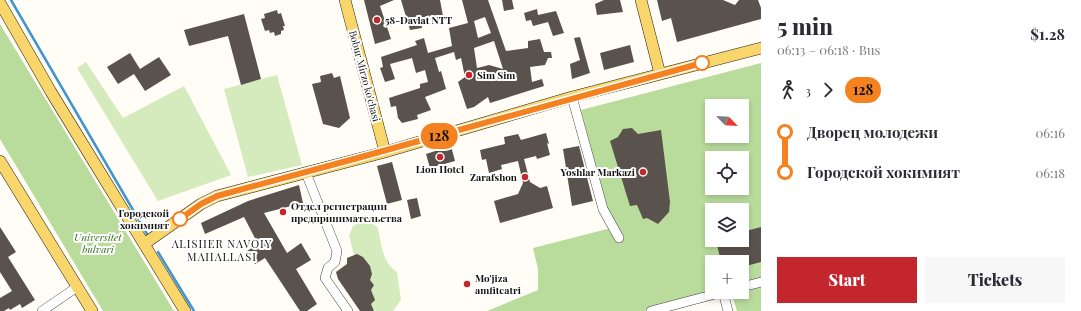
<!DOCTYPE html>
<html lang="en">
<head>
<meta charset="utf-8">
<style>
  :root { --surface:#fff; --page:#f7f7f7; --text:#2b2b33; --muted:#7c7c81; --accent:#c4262e }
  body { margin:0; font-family:"Playfair Display",serif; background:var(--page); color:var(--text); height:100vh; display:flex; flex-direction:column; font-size:15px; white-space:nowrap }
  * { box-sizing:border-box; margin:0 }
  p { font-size:13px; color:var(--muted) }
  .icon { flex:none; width:22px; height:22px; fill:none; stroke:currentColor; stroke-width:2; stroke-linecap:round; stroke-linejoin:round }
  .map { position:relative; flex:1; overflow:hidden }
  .panel { display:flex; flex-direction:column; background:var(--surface); width:320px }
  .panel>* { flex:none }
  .badge { padding:0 8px; border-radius:13px; font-size:14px; line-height:26px }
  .needle { width:26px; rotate:115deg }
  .buttons { position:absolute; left:705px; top:99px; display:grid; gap:8px }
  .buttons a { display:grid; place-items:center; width:44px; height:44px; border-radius:0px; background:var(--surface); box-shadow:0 2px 6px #0003; font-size:20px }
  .map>.badge { position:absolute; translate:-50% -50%; box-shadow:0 0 0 2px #fff }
  .legs { display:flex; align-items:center; gap:6px; height:44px; padding:0 16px; font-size:13px }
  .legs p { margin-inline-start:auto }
  .head { display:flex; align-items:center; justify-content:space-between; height:68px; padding:0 16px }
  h1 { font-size:22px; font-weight:800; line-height:30px }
  .cta { display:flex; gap:8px; margin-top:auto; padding:8px 16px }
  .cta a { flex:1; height:46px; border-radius:0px; background:var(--accent); color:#fff; font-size:16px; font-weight:800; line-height:46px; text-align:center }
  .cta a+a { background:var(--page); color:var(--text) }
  ul { padding:0 16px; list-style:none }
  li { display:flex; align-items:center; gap:14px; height:40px; font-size:15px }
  li i { display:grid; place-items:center; width:6px; height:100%; margin:0 5px; background:currentColor }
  li i::after { content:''; width:10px; height:10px; margin:-5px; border:3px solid; border-radius:50%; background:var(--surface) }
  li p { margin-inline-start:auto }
  li:first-child i { background:linear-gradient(#0000 50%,currentColor 0) }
  li:last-child i { background:linear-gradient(currentColor 50%,#0000 0) }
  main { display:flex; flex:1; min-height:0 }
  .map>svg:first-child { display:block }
  .green { fill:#d5ebbd }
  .forest { fill:#b9dc9c; fill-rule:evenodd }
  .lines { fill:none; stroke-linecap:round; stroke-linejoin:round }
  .stream { stroke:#3f96cf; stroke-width:2.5 }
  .building { fill:#5a524d; fill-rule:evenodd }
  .minor-casing { stroke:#444; stroke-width:10 }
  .major-casing { stroke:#222; stroke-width:12 }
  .minor { stroke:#fff; stroke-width:9 }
  .major { stroke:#f9d66b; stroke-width:11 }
  .line-1-casing { stroke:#fff; stroke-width:9 }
  .line-1 { stroke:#f58220; stroke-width:6 }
  .poi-dot { fill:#c4262e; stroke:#fff; stroke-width:1.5 }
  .stop-1-dot { fill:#fff; stroke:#f58220; stroke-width:2 }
  .labels { text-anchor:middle; stroke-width:4; stroke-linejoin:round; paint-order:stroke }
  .poi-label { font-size:10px; font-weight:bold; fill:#111; stroke:#fff; text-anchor:start }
  .street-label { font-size:10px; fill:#111; stroke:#fff }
  .stop-label { font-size:10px; font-weight:bold; fill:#111; stroke:#fff; text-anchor:end }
  .park-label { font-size:10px; font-style:italic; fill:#2f6b1f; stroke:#fff }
  .neighbourhood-label { font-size:11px; letter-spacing:1px; fill:#111; stroke:#fff }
</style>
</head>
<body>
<main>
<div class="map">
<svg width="761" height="311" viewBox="0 0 761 311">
  <rect width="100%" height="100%" fill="#fffdf5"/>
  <path class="green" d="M86 62 123 118 184 86 231 175 158 201 77 68Z
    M277 75 302 165 248 177 224 89Z
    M363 221 371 222 378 228C382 245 381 261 397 272L401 300 393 311H376L366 305 341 283 336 272 347 264 354 255 349 236 353 226Z"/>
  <path class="forest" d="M0 24 174 311H103L0 139Z
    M761 63V311H737L731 292H742V262H712V292H714L644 311H487L538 290V269L533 248 611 228 581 110ZM712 106H742V136H712ZM712 158H742V188H712ZM712 210H742V240H712Z"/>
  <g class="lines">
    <path class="stream" d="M11 0 147 234
      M158 252 194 311"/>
  </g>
  <path class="building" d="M364 0H394L380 6 391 39 375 44Z
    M401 0H440L443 16 421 21 422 28 410 30Z
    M462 0H488L506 51 528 48V41L540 39 544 52H551L552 58H548L545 65 530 67 532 82 542 79 544 86 490 103 488 97 474 107 467 109 458 82 465 77 461 58 456 60 454 52 435 58 439 72 441 71 446 89 425 97 431 110 417 115 418 119 402 123 398 118 396 106 391 107 389 98 420 88V84L428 82 425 70 416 73 412 58 390 64 395 79 385 82 380 68 383 67 381 57 417 45 415 41 424 38 428 53 452 46 449 28 468 23ZM485 17 491 33 478 38 474 21ZM494 41 503 69 489 65 477 68 474 48Z
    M502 0H512L514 9 504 11Z
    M604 0H620L623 12 597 15 595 4Z
    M657 0H723L735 5 739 0H758L761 8V19L677 42 671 18 662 21Z
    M537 9 538 15 556 11 564 33 553 36 548 22 533 26 531 20 526 21 524 13Z
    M277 10 278 14 281 13 285 26H283L284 30 281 31V34L275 36 274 32 270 33 269 30 265 31 261 19 265 18 264 14Z
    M244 14 261 79 241 85 228 36 189 46 184 30Z
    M580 37 590 73 572 79 570 64 580 60 574 38Z
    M630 45 634 62 604 70 600 53Z
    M130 53 140 69 159 57 171 75 145 91 134 74 118 84 107 67Z
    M332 73 334 78 340 76 350 118 339 128 323 124 312 84 321 82 320 76Z
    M632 128 638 134 661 130 670 202 669 212 658 224 647 218 643 219 637 205 630 206 610 141 618 137 623 129Z
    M546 133 549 144 547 143 550 155 537 159 536 156 524 159 530 182 540 188 547 186 553 208 500 223 494 201 518 194 523 183 518 161 501 165 502 169 489 173 486 159 482 160 480 150 505 144 504 137 518 134 521 140Z
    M451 146 455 161 430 168 426 154Z
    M579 146 593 201 572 206 563 149Z
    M392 162 402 200 387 204 377 166Z
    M299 185 303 203 264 213 287 253 301 243 311 260 296 269 317 304 307 311H300L265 258 255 264 247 251 258 244 244 217 205 234 201 223 248 201Z
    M417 198 421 216 411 219 407 200Z
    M0 227 16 252 8 257 35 300 22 308 20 304 10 310 9 308 4 311H0V298L12 291 0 272Z
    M761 227V262L742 267V262H721L716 240H742V232Z
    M357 254 363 257 370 266 372 274 370 280 374 285 371 290 375 300 371 304 374 311H360L338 279 336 272 347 264V258Z"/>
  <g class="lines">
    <g class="minor-casing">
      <path id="minor" d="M572 97 603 209 619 238
        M306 173 337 251 335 262 328 268 325 278 348 311
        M742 287 761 282
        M723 292 728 311
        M42 311 77 287
        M651 311 723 292"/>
    </g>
    <g class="major-casing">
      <path id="major" d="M345 0 385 152
        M641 0 660 74
        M0 3 51 92 185 311
        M0 161 92 311
        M144 244 201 204 217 196 385 152 572 97 761 48"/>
    </g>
    <use href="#minor" class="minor"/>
    <use href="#major" class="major"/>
  </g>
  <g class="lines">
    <g class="line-1-casing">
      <path id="line-1" d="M180 219 201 204 217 196C379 153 540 107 702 63"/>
    </g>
    <use href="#line-1" class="line-1"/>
  </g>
  <g class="poi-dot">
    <circle cx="377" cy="20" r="4"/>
    <circle cx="469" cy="75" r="4"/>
    <circle cx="440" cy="157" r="4"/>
    <circle cx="643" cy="172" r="4"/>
    <circle cx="525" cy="177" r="4"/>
    <circle cx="283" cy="212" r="4"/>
    <circle cx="467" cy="284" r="4"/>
  </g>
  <g class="stop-1-dot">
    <circle cx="702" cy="63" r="7"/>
    <circle cx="180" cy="219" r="7"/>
  </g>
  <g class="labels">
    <g class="poi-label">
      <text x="385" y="24">58-Davlat NTT</text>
      <text x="477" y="79">Sim Sim</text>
      <text x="440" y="173" text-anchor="middle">Lion Hotel</text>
      <text x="635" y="176" text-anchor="end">Yoshlar Markazi</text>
      <text x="517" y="181" text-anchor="end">Zarafshon</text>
      <text x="291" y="210">Отдел регистрации<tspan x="291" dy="12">предпринимательства</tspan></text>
      <text x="475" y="282">Mo'jiza<tspan x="475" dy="12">amfiteatri</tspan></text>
    </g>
    <g class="street-label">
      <text transform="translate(365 76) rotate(75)" y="4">Bobur Mirzo ko'chasi</text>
    </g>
    <g class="stop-label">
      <text x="169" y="217">Городской<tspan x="169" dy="12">хокимият</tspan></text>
    </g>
    <g class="park-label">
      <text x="98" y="241">Universitet<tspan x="98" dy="12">bulvari</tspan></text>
    </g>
    <g class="neighbourhood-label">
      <text x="222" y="248">ALISHER NAVOIY<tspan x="222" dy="13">MAHALLASI</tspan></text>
    </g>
  </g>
</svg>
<div class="buttons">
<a><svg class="needle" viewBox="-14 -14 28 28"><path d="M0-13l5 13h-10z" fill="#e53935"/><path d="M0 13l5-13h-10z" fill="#7c7c81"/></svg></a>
<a><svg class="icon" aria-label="locate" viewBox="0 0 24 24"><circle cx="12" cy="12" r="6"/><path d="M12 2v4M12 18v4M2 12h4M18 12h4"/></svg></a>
<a><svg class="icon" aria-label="layers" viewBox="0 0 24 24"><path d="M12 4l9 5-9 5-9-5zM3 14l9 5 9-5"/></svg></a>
<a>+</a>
</div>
<b class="badge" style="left:439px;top:136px;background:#f58220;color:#111">128</b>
</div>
<section class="panel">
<div class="head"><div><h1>5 min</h1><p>06:13 – 06:18 · Bus</p></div><b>$1.28</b></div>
<div class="legs"><svg class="icon" aria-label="walk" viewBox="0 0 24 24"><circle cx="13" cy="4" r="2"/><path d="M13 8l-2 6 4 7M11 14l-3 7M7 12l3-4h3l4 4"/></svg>3<svg class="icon" aria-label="forward" viewBox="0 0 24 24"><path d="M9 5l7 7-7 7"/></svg><b class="badge" style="background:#f58220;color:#111">128</b></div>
<ul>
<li><i style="color:#f58220"></i><b>Дворец молодежи</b><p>06:16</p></li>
<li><i style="color:#f58220"></i><b>Городской хокимият</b><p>06:18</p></li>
</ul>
<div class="cta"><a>Start</a><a>Tickets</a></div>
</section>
</main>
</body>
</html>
